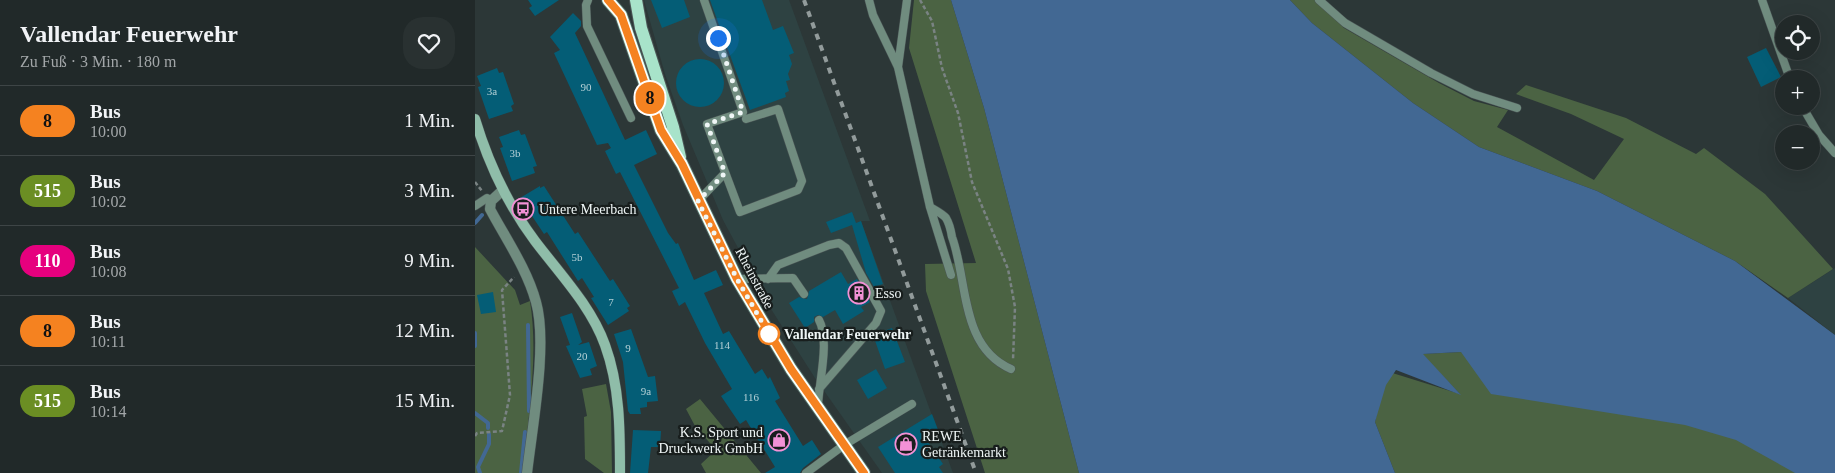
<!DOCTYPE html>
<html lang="de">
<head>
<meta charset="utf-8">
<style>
  :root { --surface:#212929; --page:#293131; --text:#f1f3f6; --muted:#a2a6a8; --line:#3e4546 }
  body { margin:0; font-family:Georgia,serif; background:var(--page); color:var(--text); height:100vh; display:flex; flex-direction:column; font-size:19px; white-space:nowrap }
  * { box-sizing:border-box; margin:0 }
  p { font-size:16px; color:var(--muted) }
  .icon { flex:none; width:28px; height:28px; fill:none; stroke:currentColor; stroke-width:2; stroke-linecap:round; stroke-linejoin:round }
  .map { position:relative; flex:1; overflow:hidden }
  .side { display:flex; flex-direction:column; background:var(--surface); width:475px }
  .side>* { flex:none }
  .badge { padding:0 10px; border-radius:16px; font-size:18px; line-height:32px }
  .buttons { position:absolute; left:1300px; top:15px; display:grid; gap:10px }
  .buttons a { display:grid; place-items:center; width:45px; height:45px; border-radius:50%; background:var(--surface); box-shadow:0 5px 20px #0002,0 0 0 1px var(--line); font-size:25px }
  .you { position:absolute; width:25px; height:25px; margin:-12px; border:4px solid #fff; border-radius:50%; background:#1a73e8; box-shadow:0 0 0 8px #1a73e833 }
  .map>.badge { position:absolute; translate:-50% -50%; box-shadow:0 0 0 2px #fff }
  .round { display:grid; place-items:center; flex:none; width:52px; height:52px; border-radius:20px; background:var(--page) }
  .head { display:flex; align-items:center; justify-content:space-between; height:85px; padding:0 20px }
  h1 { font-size:24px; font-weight:700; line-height:38px }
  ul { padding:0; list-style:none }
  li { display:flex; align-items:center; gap:15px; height:70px; padding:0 20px; border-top:1px solid var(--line) }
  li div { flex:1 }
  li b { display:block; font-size:19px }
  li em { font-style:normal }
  li .badge { min-width:55px; font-weight:700; text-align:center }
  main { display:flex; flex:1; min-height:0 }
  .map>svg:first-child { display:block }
  .built { fill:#2e4242 }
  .green { fill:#4b6343 }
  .water { fill:#426893 }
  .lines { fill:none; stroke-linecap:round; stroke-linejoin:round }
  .stream { stroke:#426893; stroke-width:4 }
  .building { fill:#045d76 }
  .lane-casing { stroke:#4b5656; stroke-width:9 }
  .street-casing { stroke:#4b5656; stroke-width:11 }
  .secondary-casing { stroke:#4b5656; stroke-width:11 }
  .primary-casing { stroke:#4b5656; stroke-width:14 }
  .path { stroke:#7a8383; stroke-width:2.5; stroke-dasharray:4 2.5; stroke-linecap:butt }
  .lane { stroke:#708c7f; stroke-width:8 }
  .street { stroke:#708c7f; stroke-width:10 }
  .secondary { stroke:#8fbda9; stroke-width:10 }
  .primary { stroke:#a8e3ca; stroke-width:12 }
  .rail { stroke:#929b9b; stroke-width:4; stroke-dasharray:6 6; stroke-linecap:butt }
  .line-casing { stroke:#fff; stroke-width:11 }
  .line { stroke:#f58220; stroke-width:8 }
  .walk { stroke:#eff6f6; stroke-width:5; stroke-dasharray:0 9 }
  .stop-dot { fill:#fff; stroke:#f58220; stroke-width:2.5 }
  .labels { text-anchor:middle; stroke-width:4.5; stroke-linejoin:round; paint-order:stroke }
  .number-label { font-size:11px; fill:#b4d0d6 }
  .poi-label { font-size:14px; fill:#eff6f6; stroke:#181e1d; text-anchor:start }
  .street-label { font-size:14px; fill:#eff6f6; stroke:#181e1d }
  .stop-label { font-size:14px; font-weight:bold; fill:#eff6f6; stroke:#181e1d; text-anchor:start }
</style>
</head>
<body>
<main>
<section class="side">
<div class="head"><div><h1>Vallendar Feuerwehr</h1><p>Zu Fuß · 3 Min. · 180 m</p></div><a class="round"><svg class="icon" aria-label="heart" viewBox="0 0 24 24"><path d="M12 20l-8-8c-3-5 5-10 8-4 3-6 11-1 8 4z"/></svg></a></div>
<ul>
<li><span class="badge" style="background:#f58220;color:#111">8</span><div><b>Bus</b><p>10:00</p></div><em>1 Min.</em></li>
<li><span class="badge" style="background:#6b8e23;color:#fff">515</span><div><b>Bus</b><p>10:02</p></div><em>3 Min.</em></li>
<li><span class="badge" style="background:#e6007e;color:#fff">110</span><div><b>Bus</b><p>10:08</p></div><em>9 Min.</em></li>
<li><span class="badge" style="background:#f58220;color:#111">8</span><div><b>Bus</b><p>10:11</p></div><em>12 Min.</em></li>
<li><span class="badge" style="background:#6b8e23;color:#fff">515</span><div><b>Bus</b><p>10:14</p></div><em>15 Min.</em></li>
</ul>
</section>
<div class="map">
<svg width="1360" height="473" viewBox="0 0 1360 473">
  <rect width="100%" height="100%" fill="#2c3737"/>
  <path class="built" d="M169 0H314L395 221H386L478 473H407L340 378 296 309 248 220 208 125 190 74Z
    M1360 268V335L1313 298Z"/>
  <path class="green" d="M439 0H476L509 108 604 473H510L451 291 450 264 501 263 434 48Z
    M815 0H840L869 28 964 83 999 101 1033 110 1022 127 1119 180 1149 139 1096 114 1041 94 1051 85 1151 118 1221 154 1229 148 1290 194 1358 269 1313 298 1260 261 1122 191 1004 147 938 103 837 23Z
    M0 247 40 290 45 305 55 301C64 357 53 417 48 473H0Z
    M986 352 1240 422 1334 473H920L900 422 911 371 985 394 947 354Z
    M131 384 136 412 137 473H129L110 459 109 417 112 416 107 389Z
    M225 399 286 473H231L226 464 241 450 220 426 211 409Z"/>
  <path class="water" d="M476 0H815L837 23 938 103 1004 147 1122 191 1260 261 1360 335V473H1320L1261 440 1210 425 1016 394 986 352 948 354 986 395 921 370 911 385 900 422 920 473H604L509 108Z"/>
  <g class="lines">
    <path class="stream" d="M0 223 7 215
      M53 325 54 411
      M0 333V346
      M0 413 13 423V428
      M5 473 3 467 14 444V434
      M46 473 50 432"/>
  </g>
  <path class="building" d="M53 0H84L60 16 54 8 57 6Z
    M176 0H209L215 17 187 28Z
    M235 0H287L298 30 308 26 319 53 314 55 317 64 313 74 315 80 311 81 314 91 310 93 311 97 275 110Z
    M98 13 106 21V26L100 33 150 140 171 130 182 154 159 165 193 233 201 244 203 243 219 280 241 270 248 285 229 293 248 334 254 331 280 374 287 369 293 379 295 377 305 398 300 401 328 446 337 440 346 454 328 468 325 473H290L300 467 271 420 265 424 246 396 257 389 230 343 210 302 204 306 197 291 204 288 145 172 141 174 130 151 136 148 133 143 122 145 79 53 85 50 75 37Z
    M1291 48 1306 77 1286 87 1272 57Z
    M201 83a24 24 0 1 1 48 0a24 24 0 1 1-48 0Z
    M22 68 24 73 28 72 39 104 36 106 38 111 14 119 3 87 6 86 2 76Z
    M44 130 46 135 50 134 62 166 58 167 60 173 37 181 25 148 28 147 24 137Z
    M65 186V188L69 186 100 234 103 232 133 278 135 281 138 279 155 306 152 308 154 311 133 325 116 298 119 297 107 278 103 281 72 232 69 234 45 198Z
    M377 212 381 223 386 221 408 284 399 287 391 273 377 225 356 233 351 222Z
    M366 272 373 284 382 279 395 302 386 307 389 311 368 324 360 310 348 317 343 315 339 317V322L330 328 314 303 324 297 332 299 334 291Z
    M18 292 21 312 6 314 2 295Z
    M97 313 107 342 103 345 114 342 122 366 115 369 117 375 105 378 91 346 95 345 85 317Z
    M417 328 430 362 410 369 398 335Z
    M156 329 173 377 180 376 183 401 172 402V407L165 408 166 414H155L153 411 148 362 139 334Z
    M401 369 412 388 393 399 382 380Z
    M457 414 465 435 453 442 468 464 464 467 468 473H420L403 447Z
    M158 430 186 431 185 447H176L173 473H155Z"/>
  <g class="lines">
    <g class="lane-casing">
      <path id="lane" d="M113 0 111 5 112 26 156 118
        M229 0 268 112 232 124 265 212 323 190 327 181 303 109 271 119
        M394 0 398 15 423 67 455 207 476 275
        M844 0 870 23 956 73 998 94 1042 108
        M1287 0 1315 79
        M423 67 432 0
        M1327 106 1344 135 1360 153
        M223 201 250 173
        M0 206 12 198 16 201
        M455 207C460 210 468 214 471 218 474 223 476 231 477 237 493 281 485 347 536 369
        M262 279 318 278 329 294
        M293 279 303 265 354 245 364 243 371 248 406 311 401 323 344 389
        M343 405C344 382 355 340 344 320
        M331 473 369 445 437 404"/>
    </g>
    <g class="street-casing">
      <path id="street" d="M28 190 16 201 15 209C31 239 52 269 61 302 73 344 57 428 52 473"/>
    </g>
    <g class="secondary-casing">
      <path id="secondary" d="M0 119C13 162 33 205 60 241 85 274 116 306 130 345 145 386 145 430 145 473"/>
    </g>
    <g class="primary-casing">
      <path id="primary" d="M133 0 146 15 186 130 207 164 262 279 316 369 389 473
        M161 0 166 28 198 127 205 157"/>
    </g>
    <path class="path" d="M445 0 457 21 467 68 483 113 497 182 533 269 540 307 538 360
      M0 182 7 191
      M0 436 2 433 27 431 35 395 27 290 39 277"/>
    <use href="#lane" class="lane"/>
    <use href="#street" class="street"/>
    <use href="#secondary" class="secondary"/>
    <use href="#primary" class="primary"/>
    <path class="rail" d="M329 0 501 473"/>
  </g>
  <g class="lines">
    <g class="line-casing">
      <path id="line" d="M133 0 146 15 186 130 207 164 262 279 316 369 389 473"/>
    </g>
    <use href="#line" class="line"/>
    <path class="walk" d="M243 38 268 112 232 124 250 173 223 201 262 279 294 334"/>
  </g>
  <defs>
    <g id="bus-ring" transform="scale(1.125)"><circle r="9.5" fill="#181e1d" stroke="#f391d6" stroke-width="1.5"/><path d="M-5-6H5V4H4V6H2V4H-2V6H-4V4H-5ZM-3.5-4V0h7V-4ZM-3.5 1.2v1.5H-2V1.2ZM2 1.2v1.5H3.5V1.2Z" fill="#f391d6"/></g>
    <g id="building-ring" transform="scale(1.125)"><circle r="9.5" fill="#181e1d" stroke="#f391d6" stroke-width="1.5"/><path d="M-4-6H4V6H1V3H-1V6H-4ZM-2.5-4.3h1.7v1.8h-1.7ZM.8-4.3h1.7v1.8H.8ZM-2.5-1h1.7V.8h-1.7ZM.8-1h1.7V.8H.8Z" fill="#f391d6"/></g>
    <g id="shop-ring" transform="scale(1.125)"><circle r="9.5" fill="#181e1d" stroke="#f391d6" stroke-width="1.5"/><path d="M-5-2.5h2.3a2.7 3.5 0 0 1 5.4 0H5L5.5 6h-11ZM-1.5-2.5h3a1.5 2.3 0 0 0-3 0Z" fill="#f391d6"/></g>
  </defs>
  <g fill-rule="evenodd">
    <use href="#bus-ring" x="48" y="209"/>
    <use href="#building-ring" x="384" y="293"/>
    <use href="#shop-ring" x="304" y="440"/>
    <use href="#shop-ring" x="431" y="444"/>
  </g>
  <circle class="stop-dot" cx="294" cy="334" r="10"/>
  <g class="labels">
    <g class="number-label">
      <text x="111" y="91">90</text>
      <text x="17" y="95">3a</text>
      <text x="40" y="157">3b</text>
      <text x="102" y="261">5b</text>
      <text x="136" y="306">7</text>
      <text x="247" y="349">114</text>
      <text x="153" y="352">9</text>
      <text x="107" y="360">20</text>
      <text x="171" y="395">9a</text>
      <text x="276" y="401">116</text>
    </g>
    <g class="poi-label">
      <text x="64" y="214">Untere Meerbach</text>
      <text x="400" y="298">Esso</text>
      <text x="288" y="437" text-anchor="end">K.S. Sport und<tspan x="288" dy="16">Druckwerk GmbH</tspan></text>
      <text x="447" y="441">REWE<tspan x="447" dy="16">Getränkemarkt</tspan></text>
    </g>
    <g class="street-label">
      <text transform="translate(280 278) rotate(62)" y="5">Rheinstraße</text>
    </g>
    <g class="stop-label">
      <text x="309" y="339">Vallendar Feuerwehr</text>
    </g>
  </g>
</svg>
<div class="buttons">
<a><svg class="icon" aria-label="locate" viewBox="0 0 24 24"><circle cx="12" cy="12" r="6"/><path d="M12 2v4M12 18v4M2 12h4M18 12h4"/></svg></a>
<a>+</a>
<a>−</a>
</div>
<div class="you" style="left:243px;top:38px"></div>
<b class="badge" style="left:175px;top:98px;background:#f58220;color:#111">8</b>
</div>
</main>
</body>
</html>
